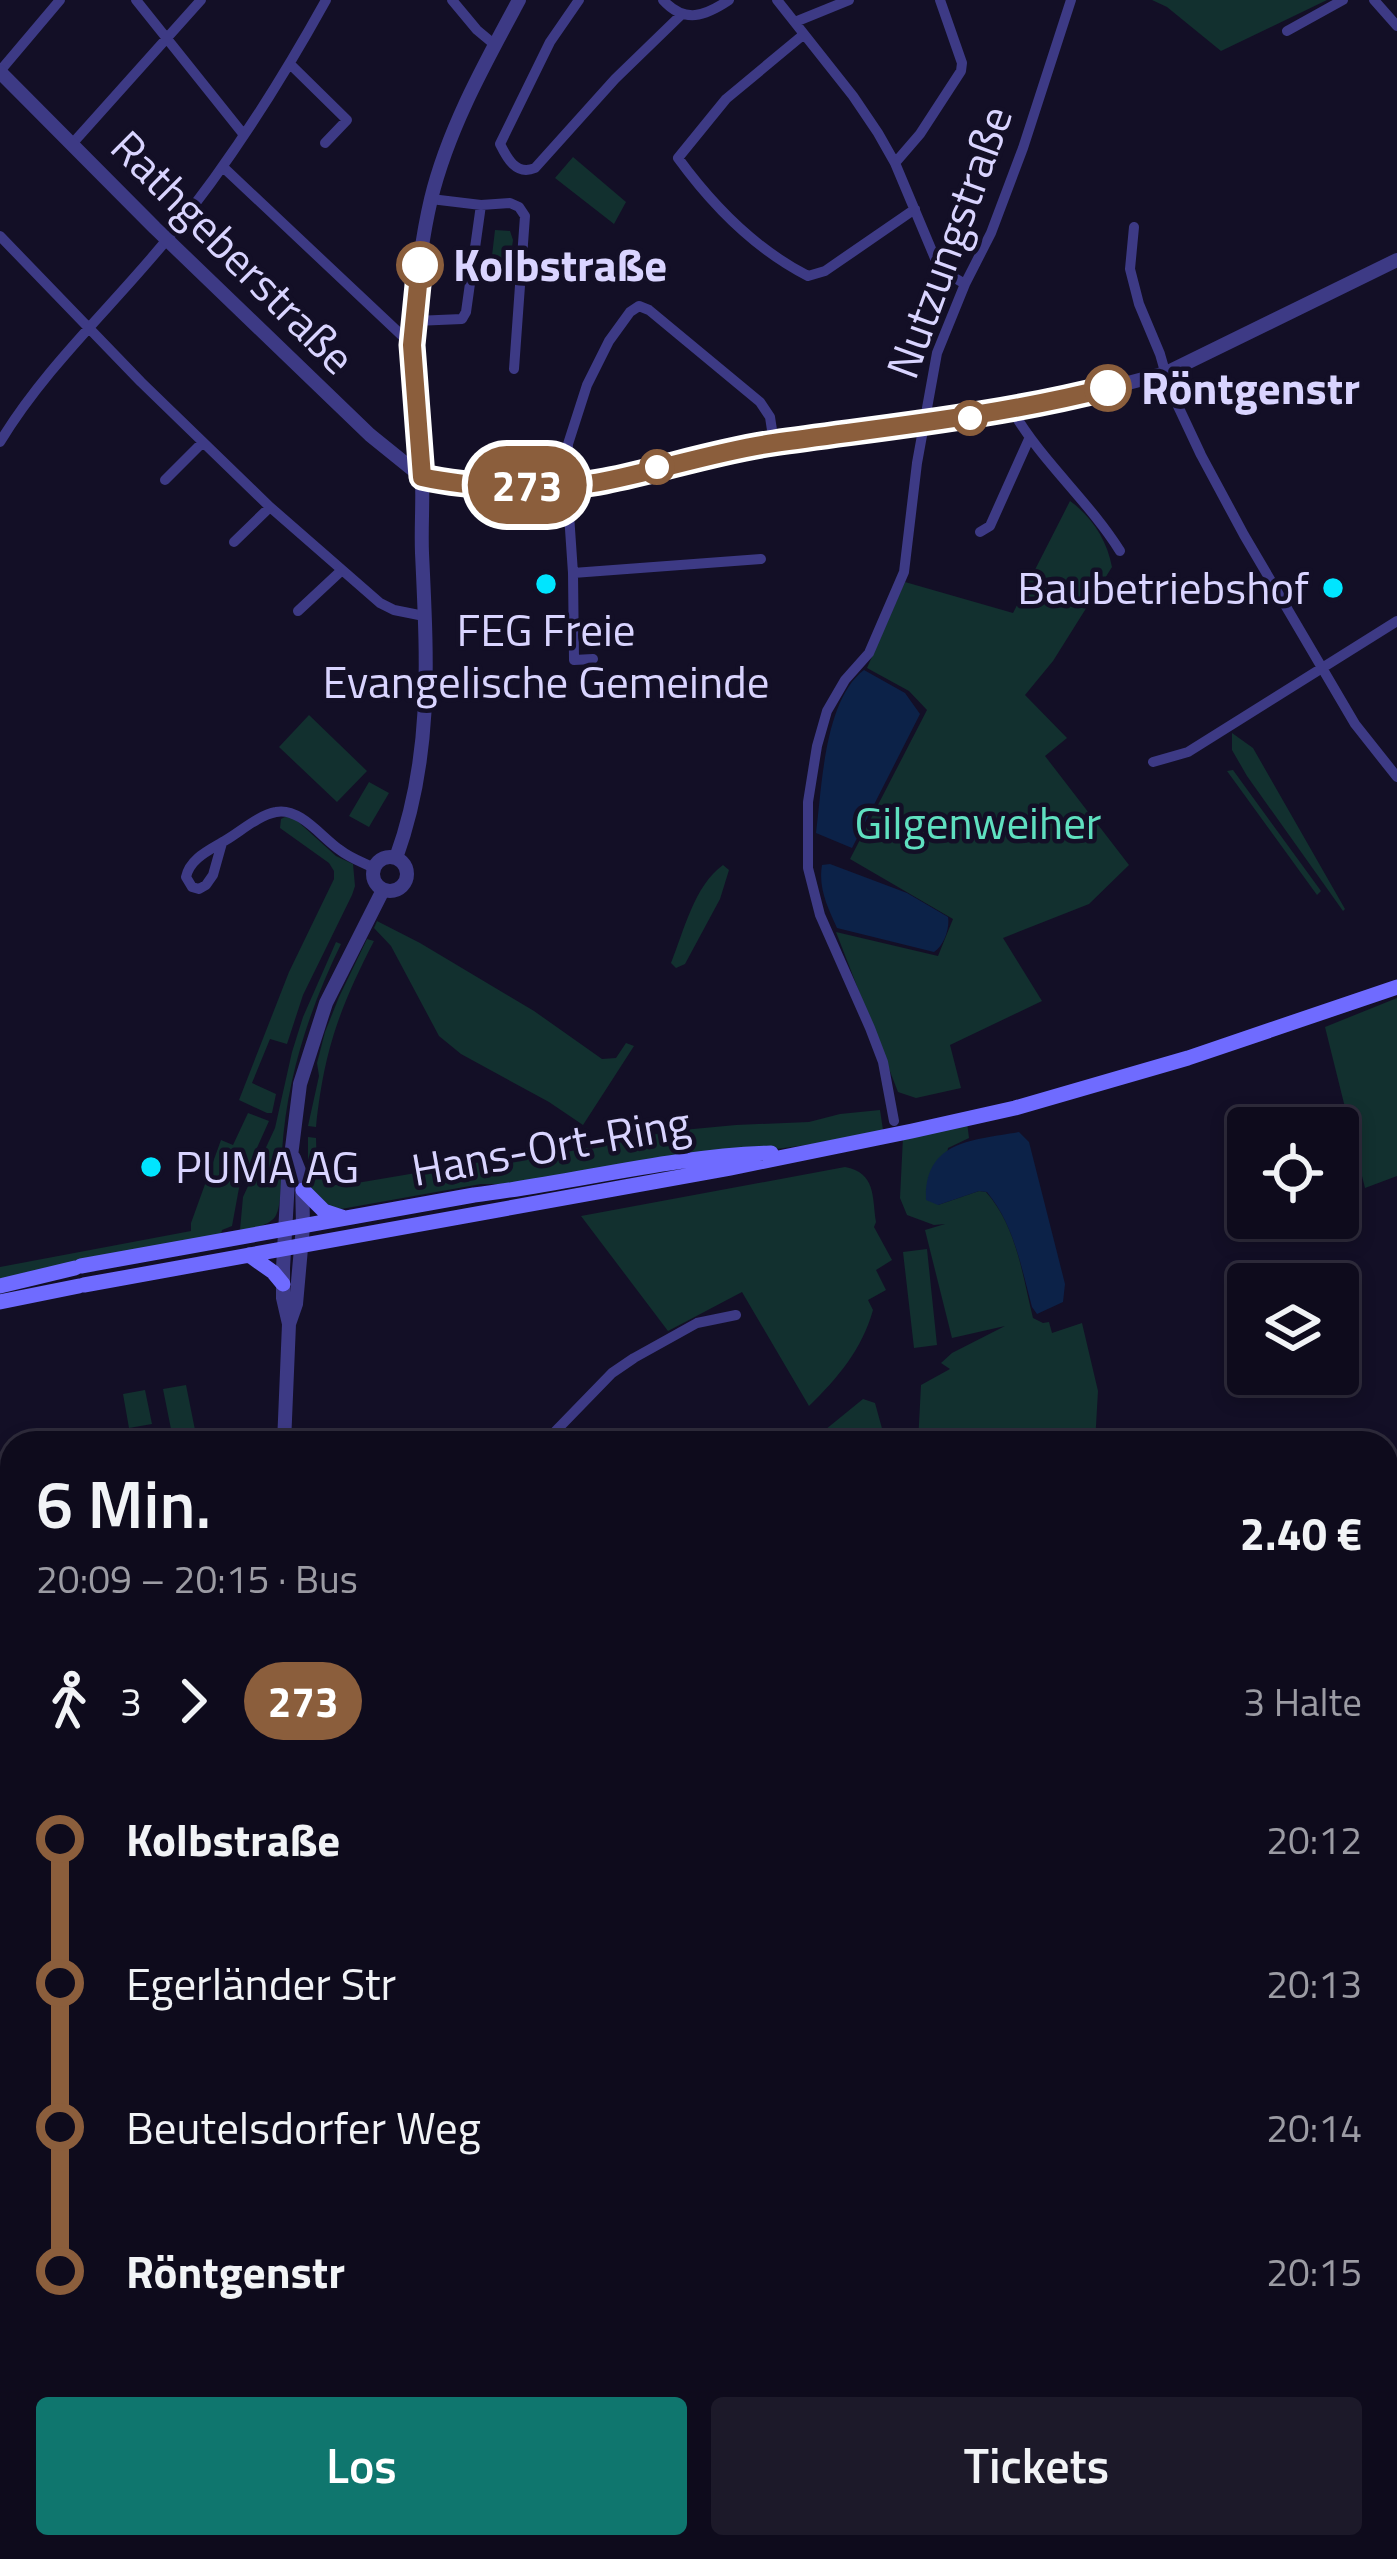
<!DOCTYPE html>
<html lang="de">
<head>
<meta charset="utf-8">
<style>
  :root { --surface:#0e0b1c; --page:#1c1929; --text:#f1f3f6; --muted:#9b9ba3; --line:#2e2b3b; --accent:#0f766e }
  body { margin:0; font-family:"Titillium Web",sans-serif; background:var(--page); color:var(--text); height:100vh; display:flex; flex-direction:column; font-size:45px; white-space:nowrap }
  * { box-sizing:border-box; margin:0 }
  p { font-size:39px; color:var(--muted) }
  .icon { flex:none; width:66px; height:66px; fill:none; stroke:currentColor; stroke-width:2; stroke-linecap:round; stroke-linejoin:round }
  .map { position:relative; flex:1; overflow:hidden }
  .panel { position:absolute; left:0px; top:1431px; width:1398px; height:1128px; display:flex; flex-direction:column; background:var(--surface); border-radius:36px 36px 0 0; box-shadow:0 6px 18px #0003,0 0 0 3px var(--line) }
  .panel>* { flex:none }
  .badge { padding:0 24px; border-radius:39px; font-size:42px; line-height:78px }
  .controls { position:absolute; left:1227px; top:1107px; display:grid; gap:24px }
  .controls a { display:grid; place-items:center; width:132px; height:132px; border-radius:12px; background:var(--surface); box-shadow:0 6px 18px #0003,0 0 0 3px var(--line); font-size:60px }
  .map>.badge { position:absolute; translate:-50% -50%; box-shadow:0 0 0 6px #fff }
  .legs { display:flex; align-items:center; gap:18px; height:132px; padding:0 36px; font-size:39px }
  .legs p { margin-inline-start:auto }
  .overview { display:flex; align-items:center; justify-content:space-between; height:204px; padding:0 36px }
  h1 { font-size:66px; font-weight:600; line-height:90px }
  .cta { display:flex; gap:24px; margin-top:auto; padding:24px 36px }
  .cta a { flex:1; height:138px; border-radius:12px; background:var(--accent); color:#fff; font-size:48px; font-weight:600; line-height:138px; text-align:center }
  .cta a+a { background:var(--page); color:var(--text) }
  ul { padding:0 36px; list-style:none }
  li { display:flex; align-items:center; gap:42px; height:144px; font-size:45px }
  li i { display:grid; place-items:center; width:18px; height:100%; margin:0 15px; background:currentColor }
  li i::after { content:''; width:30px; height:30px; margin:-15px; border:9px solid; border-radius:50%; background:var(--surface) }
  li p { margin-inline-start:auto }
  li:first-child i { background:linear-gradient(#0000 50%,currentColor 0) }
  li:last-child i { background:linear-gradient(currentColor 50%,#0000 0) }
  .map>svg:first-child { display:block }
  .green { fill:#12302f }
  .water { fill:#0c2248 }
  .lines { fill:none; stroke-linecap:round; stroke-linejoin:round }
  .minor { stroke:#3d3a85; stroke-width:10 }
  .tertiary { stroke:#3d3a85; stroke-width:14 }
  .secondary { stroke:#6f6bff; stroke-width:15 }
  .line-1-casing { stroke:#fff; stroke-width:27 }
  .line-1 { stroke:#8b5e3c; stroke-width:18 }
  .stop-1-dot { fill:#fff; stroke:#8b5e3c; stroke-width:6 }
  .poi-dot { fill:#00e5ff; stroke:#130f26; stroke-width:4.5 }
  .labels { text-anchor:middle; stroke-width:9; stroke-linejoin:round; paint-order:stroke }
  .street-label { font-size:45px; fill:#d9d4ff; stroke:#130f26 }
  .stop-label { font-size:45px; font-weight:bold; fill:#d9d4ff; stroke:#130f26; text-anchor:start }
  .poi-label { font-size:45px; fill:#d9d4ff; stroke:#130f26; text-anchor:end }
  .park-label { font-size:45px; fill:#5fe0c0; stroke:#130f26 }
</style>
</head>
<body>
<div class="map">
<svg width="1397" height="2559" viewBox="0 0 1397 2559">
  <rect width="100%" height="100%" fill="#130f26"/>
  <path class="green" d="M1152 0H1327L1221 51 1167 7Z
    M573 157 626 202 614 224 555 178Z
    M495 230 510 231 513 240 508 276 490 273Z
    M1070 501C1092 517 1107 540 1112 567L1053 661 1025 695 1067 738 1045 756 1129 865 1089 904 1003 938 1042 1001 950 1045 961 1088 916 1098 898 1092 836 932 938 956 953 919 850 859 927 710 909 691 867 668 905 582 1013 613Z
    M309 715 367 771 337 802 279 747Z
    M1232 733 1253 748 1345 909 1343 911 1247 776 1232 750Z
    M1233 770 1321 891 1317 895 1227 771Z
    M369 782 389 793 369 827 349 816Z
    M285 817 294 818 336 856 353 864 355 886 352 895 303 995 287 1044 270 1039 252 1083 276 1094 272 1113H267L239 1100 289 972 334 879V871L329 863 280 828 281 819Z
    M723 865 729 870 720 899 685 964 676 968 671 963C684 931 694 886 723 865Z
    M377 921 420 943 534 1011 602 1059 616 1058 626 1043 634 1046 583 1125 549 1102 461 1054 439 1036 391 946 374 928Z
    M367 939 374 941C339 1009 324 1051 316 1127L308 1126 319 1076 317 1063 325 1032 339 997Z
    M336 942 341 944C309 1010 287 1077 282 1151 281 1167 283 1205 275 1217 267 1227 252 1228 240 1230L243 1197 275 1128 292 1052 303 1017Z
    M1397 998V1176L1365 1188 1325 1027Z
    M880 1110 883 1130 813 1144 523 1184H481L341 1209 323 1206 308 1186V1137L316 1138 317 1174 330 1185H345L487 1161 536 1158 672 1131 736 1125 809 1122 840 1114Z
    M248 1113 269 1121 239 1188 232 1226 222 1230 221 1235 0 1280V1267L191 1231V1223L221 1140 233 1145Z
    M967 1122 969 1138 948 1148 938 1205 979 1191 986 1192C1017 1227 1022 1274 1033 1318L1043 1323 1049 1322 1052 1333 1082 1323 1098 1391 1095 1443H918L921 1385 950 1369 941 1363 952 1353 1005 1326 952 1338 925 1230 945 1224 934 1225 907 1215 900 1198 903 1137Z
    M845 1167C876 1173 872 1196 876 1222L874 1227 892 1260 876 1270 886 1290 868 1300 873 1310C862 1349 838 1378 809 1406L742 1292 668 1331 581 1216Z
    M927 1249 937 1345 914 1348 903 1252Z
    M186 1385 195 1430 172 1434 163 1389Z
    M145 1390 152 1424 129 1428 123 1394Z
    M863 1399 875 1403 886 1443H809Z
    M12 2164V2219L0 2235V2180Z
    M12 2406V2545L0 2559V2459L12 2442 0 2429V2417Z
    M618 2547H734L730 2559H656Z"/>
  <path class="water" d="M864 670 905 693 920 714 852 848 816 833C822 787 824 700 864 670Z
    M830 864 907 893 948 917C950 928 944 946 934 952L837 928C828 908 818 888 822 865Z
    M1019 1132 1029 1142 1065 1284 1063 1302 1037 1314 1032 1307C1021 1266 1014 1225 987 1192L979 1191 938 1205 926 1200C924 1140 974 1140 1019 1132Z
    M1286 2547H1381L1395 2559H1266Z"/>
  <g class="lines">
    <path class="minor" d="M136 0 244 135
      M452 0 477 30 495 45
      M579 0 550 42 500 144C507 158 516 176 535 168L615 79 681 15
      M663 0C685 24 705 16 729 0
      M777 0 853 96 878 133 895 163 937 263 943 271 965 284
      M1374 0 1397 26
      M795 22 849 0
      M1287 31 1343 0
      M803 35 726 99 678 158C713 206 755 249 808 276L825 271 915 209
      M290 64 347 120 325 143
      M0 71 60 0
      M72 144 201 0
      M895 163 920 134 961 71 962 63 940 0
      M223 167 412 345
      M431 199 481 205 510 203 519 207 525 216 514 369
      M1134 227 1130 269 1139 304 1160 354 1170 389 1201 455 1244 535 1355 724 1397 777
      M0 236 141 382 270 507 380 603 394 610 424 616
      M415 321 462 319 466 312 481 205
      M1012 410C1042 462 1088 500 1120 551
      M0 442C46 366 113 306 169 237 229 164 280 83 326 0
      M165 480 203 442
      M980 532 990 526 1029 439
      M234 542 270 507
      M573 573 761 559
      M298 611 342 570
      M593 659 574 660 573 573 567 485 568 444 587 385 609 341 630 312 639 306 649 310 760 402 770 417 774 443
      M1153 762 1188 752 1397 621
      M222 843 213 875 206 885 199 889 192 887 186 877C190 858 210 850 226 840 241 831 259 815 276 812 300 807 322 838 340 850 350 858 362 862 374 868
      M894 1121 883 1062 870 1028 820 915 808 868V802L817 746 827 711 845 680 869 653 904 572 917 463 937 353 965 284 991 233 1023 148 1071 0
      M544 1443 612 1373 634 1358 697 1323 736 1315
      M0 1842 12 1833
      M0 1859 12 1873
      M0 2005 12 2018
      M0 2173 12 2155
      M0 2258 12 2243"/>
    <path class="tertiary" d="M0 72 155 228 370 435 422 477 440 481 530 486 590 483 774 443 970 417 1109 388 1166 373 1397 260
      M373 874a17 17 0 1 1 34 0a17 17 0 1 1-34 0Z
      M396 858C433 756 427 659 422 553 421 528 423 504 422 480 420 435 410 389 413 344 415 296 420 246 431 199 448 129 485 63 519 0
      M289 1324 296 1304 303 1226 302 1178 294 1158
      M284 1443 289 1324 283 1298V1268L288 1180 300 1084 326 1003 383 890
      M826 2559 829 2547"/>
    <path class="secondary" d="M303 1190 324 1211 342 1217
      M249 1255 273 1272 283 1284
      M81 1266 474 1195C573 1183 671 1156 771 1153
      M84 1285 730 1168 912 1131 1015 1108 1188 1058 1397 987
      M0 1286 75 1268
      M0 1302 79 1286"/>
  </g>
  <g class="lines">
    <g class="line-1-casing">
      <path id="line-1" d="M420 265 412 345 422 477C470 488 556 491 605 481 661 470 717 451 774 443 886 427 998 416 1108 388"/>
    </g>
    <use href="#line-1" class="line-1"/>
  </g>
  <g class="stop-1-dot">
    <circle cx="420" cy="265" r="21"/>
    <circle cx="1108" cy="388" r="21"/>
    <circle cx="970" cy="418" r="15"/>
    <circle cx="657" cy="467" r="15"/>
  </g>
  <g class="poi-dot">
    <circle cx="546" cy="584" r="12"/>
    <circle cx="1333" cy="588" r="12"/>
    <circle cx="151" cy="1167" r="12"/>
  </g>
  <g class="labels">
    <g class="street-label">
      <text transform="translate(949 242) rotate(-70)" y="16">Nutzungstraße</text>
      <text transform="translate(233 252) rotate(45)" y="16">Rathgeberstraße</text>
      <text transform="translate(551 1146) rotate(-10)" y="16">Hans-Ort-Ring</text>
    </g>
    <g class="stop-label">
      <text x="453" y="281">Kolbstraße</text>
      <text x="1141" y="404">Röntgenstr</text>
    </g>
    <g class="poi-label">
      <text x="1309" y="604">Baubetriebshof</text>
      <text x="546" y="646" text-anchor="middle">FEG Freie<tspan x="546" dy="52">Evangelische Gemeinde</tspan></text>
      <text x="175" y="1183" text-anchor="start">PUMA AG</text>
    </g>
    <g class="park-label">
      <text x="978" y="839">Gilgenweiher</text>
    </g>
  </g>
</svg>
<div class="controls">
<a><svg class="icon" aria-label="locate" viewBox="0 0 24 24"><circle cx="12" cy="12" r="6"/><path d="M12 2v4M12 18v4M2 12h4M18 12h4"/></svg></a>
<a><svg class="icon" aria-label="layers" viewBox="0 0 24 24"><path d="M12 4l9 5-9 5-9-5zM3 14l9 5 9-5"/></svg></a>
</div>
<b class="badge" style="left:527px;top:485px;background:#8b5e3c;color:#fff">273</b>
<section class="panel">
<div class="overview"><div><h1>6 Min.</h1><p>20:09 – 20:15 · Bus</p></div><b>2.40 €</b></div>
<div class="legs"><svg class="icon" aria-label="walk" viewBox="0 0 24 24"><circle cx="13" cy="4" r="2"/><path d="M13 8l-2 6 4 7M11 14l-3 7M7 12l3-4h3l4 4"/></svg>3<svg class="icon" aria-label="forward" viewBox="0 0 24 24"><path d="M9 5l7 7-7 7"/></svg><b class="badge" style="background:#8b5e3c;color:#fff">273</b><p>3 Halte</p></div>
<ul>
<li><i style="color:#8b5e3c"></i><b>Kolbstraße</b><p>20:12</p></li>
<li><i style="color:#8b5e3c"></i><span>Egerländer Str</span><p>20:13</p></li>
<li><i style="color:#8b5e3c"></i><span>Beutelsdorfer Weg</span><p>20:14</p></li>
<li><i style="color:#8b5e3c"></i><b>Röntgenstr</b><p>20:15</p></li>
</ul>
<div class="cta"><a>Los</a><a>Tickets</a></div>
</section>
</div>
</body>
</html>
